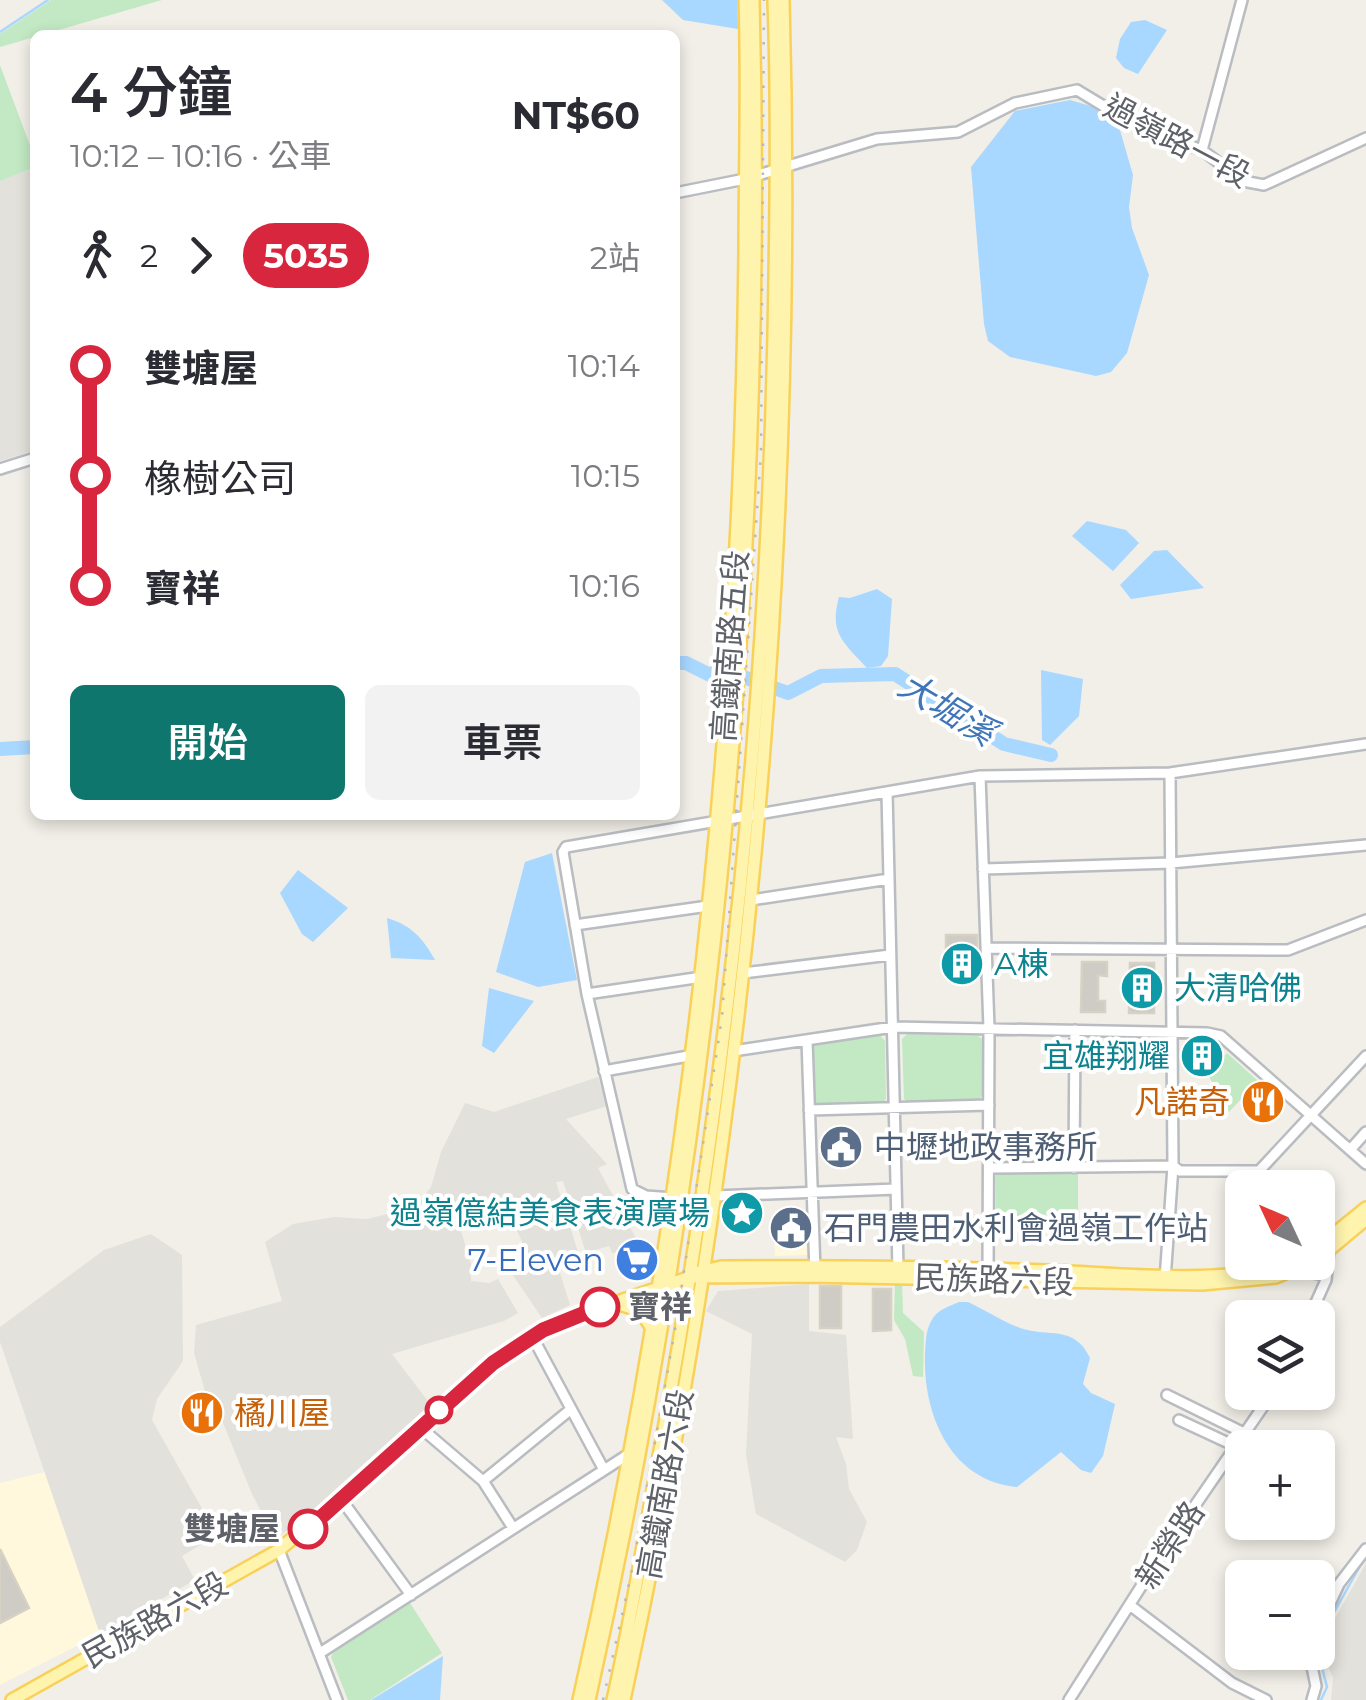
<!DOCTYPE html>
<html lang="zh-TW">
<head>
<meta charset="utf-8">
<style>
  :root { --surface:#fff; --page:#f2f2f3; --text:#2b2b33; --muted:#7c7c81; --accent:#0f766e }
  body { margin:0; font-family:Montserrat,"Noto Sans TC",sans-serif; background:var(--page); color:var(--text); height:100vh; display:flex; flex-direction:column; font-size:38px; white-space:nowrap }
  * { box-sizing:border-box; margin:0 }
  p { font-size:32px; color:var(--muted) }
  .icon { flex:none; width:55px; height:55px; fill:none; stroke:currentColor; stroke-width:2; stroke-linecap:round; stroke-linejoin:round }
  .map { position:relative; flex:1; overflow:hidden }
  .details { position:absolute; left:30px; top:30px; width:650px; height:790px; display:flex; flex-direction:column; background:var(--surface); border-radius:15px; box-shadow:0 5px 15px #0003 }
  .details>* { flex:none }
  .badge { padding:0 20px; border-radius:32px; font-size:35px; line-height:65px }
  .needle { width:65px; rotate:314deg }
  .buttons { position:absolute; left:1225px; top:1170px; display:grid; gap:20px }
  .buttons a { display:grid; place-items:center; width:110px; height:110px; border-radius:15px; background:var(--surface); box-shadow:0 5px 15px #0003; font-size:50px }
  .map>.badge { position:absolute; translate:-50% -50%; box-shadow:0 0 0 5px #fff }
  .legs { display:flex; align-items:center; gap:15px; height:110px; padding:0 40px; font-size:32px }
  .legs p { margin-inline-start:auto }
  .summary { display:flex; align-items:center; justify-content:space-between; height:170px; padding:0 40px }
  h1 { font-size:55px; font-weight:600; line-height:75px }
  .button { display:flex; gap:20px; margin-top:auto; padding:20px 40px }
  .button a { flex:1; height:115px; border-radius:15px; background:var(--accent); color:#fff; font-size:40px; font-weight:600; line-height:115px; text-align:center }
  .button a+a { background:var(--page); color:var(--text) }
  ul { padding:0 40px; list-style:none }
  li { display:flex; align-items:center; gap:35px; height:110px; font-size:38px }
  li i { display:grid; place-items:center; width:15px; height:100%; margin:0 12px; background:currentColor }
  li i::after { content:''; width:25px; height:25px; margin:-12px; border:8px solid; border-radius:50%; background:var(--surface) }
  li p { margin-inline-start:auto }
  li:first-child i { background:linear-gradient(#0000 50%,currentColor 0) }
  li:last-child i { background:linear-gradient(currentColor 50%,#0000 0) }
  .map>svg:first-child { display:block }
  .commercial { fill:#fff8dd }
  .industrial { fill:#e2e1db }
  .green { fill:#c2e9c3 }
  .water { fill:#a8d7ff }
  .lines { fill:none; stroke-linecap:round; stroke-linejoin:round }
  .stream { stroke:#a8d7ff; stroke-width:2.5 }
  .river { stroke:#a8d7ff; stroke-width:14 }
  .building { fill:#ceccc5; stroke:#d6d1c4; stroke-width:2.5 }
  .minor-casing { stroke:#b9bcc1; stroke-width:14 }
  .major-casing { stroke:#f9d158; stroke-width:16 }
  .minor { stroke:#fff; stroke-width:9 }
  .major { stroke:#fff4ad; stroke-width:11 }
  .rail { stroke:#b7b8b9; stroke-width:2.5; stroke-dasharray:2.5 12; stroke-linecap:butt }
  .line-1-casing { stroke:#fff; stroke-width:22 }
  .line-1 { stroke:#d7263d; stroke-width:15 }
  .stop-1-dot { fill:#fff; stroke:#d7263d; stroke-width:5 }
  .labels { text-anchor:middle; stroke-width:8; stroke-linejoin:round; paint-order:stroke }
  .street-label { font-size:32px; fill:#5e6268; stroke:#fff }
  .culture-label { font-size:32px; fill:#0d838f; stroke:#fff; text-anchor:start }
  .food-label { font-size:32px; fill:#c56008; stroke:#fff; text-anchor:end }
  .service-label { font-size:32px; fill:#4e5e75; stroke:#fff; text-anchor:start }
  .shop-label { font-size:32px; fill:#366cbe; stroke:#fff; text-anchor:end }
  .stop-label { font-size:32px; font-weight:bold; fill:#5e6268; stroke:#fff; text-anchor:start }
  .water-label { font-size:35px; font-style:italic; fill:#3e76b8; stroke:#fff }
</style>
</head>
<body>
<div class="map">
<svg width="1366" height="1700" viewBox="0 0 1366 1700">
  <rect width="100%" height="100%" fill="#f1efe7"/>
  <path class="commercial" d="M805 1215 807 1255 775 1256 773 1217Z
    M45 1472 100 1634 0 1685V1483Z"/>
  <path class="industrial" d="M35 167V450L0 461V181Z
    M598 1077 607 1106 566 1119 607 1164 598 1168 639 1244 612 1253 609 1246 586 1253 563 1181 556 1182 579 1255 557 1263 570 1305 542 1318 510 1271 529 1258 504 1201 457 1218 471 1264V1281L489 1283 498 1279 518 1313 504 1321 392 1354 431 1405 301 1522 275 1538 252 1494 219 1413 206 1395 194 1353 196 1325 282 1301 265 1242 293 1224 334 1217 367 1219 416 1207 431 1187 441 1152 465 1103 494 1112Z
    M151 1234 182 1255 183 1361 157 1399 152 1420 217 1535 182 1556 195 1580 100 1634 0 1342V1327L104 1250Z
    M809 1284V1331L846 1335 853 1439 836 1437 846 1464 849 1489 867 1522 857 1550 845 1562 756 1514 746 1455 752 1334 706 1311 718 1291Z
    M1366 1563V1700H1331L1333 1678 1320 1645Z"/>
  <path class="green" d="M51 0H162L0 47V34Z
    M0 65 35 159V167L0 181Z
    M907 1034 978 1036 982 1039V1096L978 1100 908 1102 904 1099 902 1039Z
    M880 1035 885 1041 886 1099 882 1103 816 1104 813 1101 811 1050 815 1045Z
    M1227 1053 1258 1081 1229 1112 1207 1073Z
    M996 1173H1078V1218L996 1217Z
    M895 1282H902L903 1313 924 1332 923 1377 913 1376 905 1339 894 1320Z
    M410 1603 442 1653 370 1700H348L331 1657 333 1653Z"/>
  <path class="water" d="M662 0H737L738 29 683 20Z
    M1145 20 1167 30 1138 74 1124 68 1116 58 1120 39 1131 22Z
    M1070 100 1115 113 1133 175 1129 207 1132 228 1149 275 1127 353 1111 372 1096 376 1010 357 988 341 984 324 971 167 1015 111Z
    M1087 521 1126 530 1139 543 1113 571 1072 536Z
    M1167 550 1204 588 1131 599 1120 585 1154 551Z
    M877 589 892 599 888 656 881 666 867 668C843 642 829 633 839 597L850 598Z
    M1041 670 1083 679 1079 716 1050 745 1042 740Z
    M552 853 577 980 538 987 496 972 525 862Z
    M298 870 348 908 313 942 302 934 280 893Z
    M387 918C411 925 423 938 435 960L391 958Z
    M489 988 534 1001 494 1053 482 1046Z
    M959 1302H968C985 1310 1002 1321 1020 1328 1049 1338 1074 1324 1090 1358L1083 1384 1091 1393 1115 1404 1103 1456 1091 1473 1081 1470 1061 1452 1017 1487C951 1481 923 1415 925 1355 926 1342 925 1330 933 1318 939 1309 950 1306 959 1302Z
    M443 1656 440 1700H371Z"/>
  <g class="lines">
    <path class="stream" d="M0 32 48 0
      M1318 1641 1365 1557
      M1318 1652 1327 1687 1321 1700"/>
    <path class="river" d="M675 663H686L710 675 721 669 788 693 821 676 895 674 1004 744 1051 755
      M0 749 35 747"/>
  </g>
  <path class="building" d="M946 935H977L978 970H946Z
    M1082 962H1107V976L1098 975V1001H1105V1012H1081Z
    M1130 963H1154V1013H1129Z
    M1186 1044 1209 1045 1220 1051 1219 1060H1213L1212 1067H1186Z
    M820 1286H841V1328H820Z
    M873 1289H891V1330L873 1331Z
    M0 1549 29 1608 0 1623Z"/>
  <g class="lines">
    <g class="minor-casing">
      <path id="minor" d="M1202 150 1242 0
        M675 193 745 179 877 139 958 132 1015 103 1077 90 1140 128 1202 150 1243 181 1264 185 1366 138
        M0 469 35 458
        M980 776 989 1028 988 1273
        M887 792 898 1269
        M983 869 1171 863 1366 845
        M751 900 889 879
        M575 925 708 906
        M987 948 1288 950 1366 920
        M743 973 890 955
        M587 994 702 977
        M807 1040 815 1272
        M733 1051 893 1027 1207 1033 1221 1036 1366 1164
        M604 1071 694 1055
        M809 1110 989 1105
        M1350 1150 1366 1132
        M989 1168 1173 1166 1180 1171H1259L1366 1056
        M1074 1168 1075 1030
        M715 1196 896 1189
        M673 1198 646 1196 632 1189 587 994 563 852 566 847 980 776 1170 773 1366 744
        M1293 1269 1323 1275 1326 1280
        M1165 1280 1173 1166 1170 773
        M1309 1318 1326 1280 1329 1249
        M532 1336 604 1470
        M1167 1395 1246 1434
        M1179 1420 1237 1447
        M421 1428 483 1481 513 1528
        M483 1481 570 1410
        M341 1499 411 1595
        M279 1550 337 1700
        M1131 1606 1232 1683 1266 1700
        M1318 1629 1339 1584 1366 1549
        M1309 1652 1316 1686 1312 1700
        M320 1653 632 1452
        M1069 1700 1161 1555 1273 1392"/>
    </g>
    <g class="major-casing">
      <path id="major" d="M1318 1247 1366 1208
        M1318 1259 1366 1219
        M699 1272 721 1267C830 1266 939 1267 1048 1271 1117 1273 1226 1287 1290 1262
        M616 1303 641 1311 651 1327
        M12 1700 279 1550 519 1343 564 1320 691 1277 810 1276 1202 1284 1276 1277 1311 1262
        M579 1700C686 1224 740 738 745 250 745 167 748 83 745 0
        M589 1700C713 1143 768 570 753 0
        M613 1700C633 1611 647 1520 664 1429 729 1068 766 703 774 335 776 223 778 112 774 0
        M624 1700C745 1143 799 570 783 0"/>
    </g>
    <use href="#minor" class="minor"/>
    <use href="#major" class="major"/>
    <path class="rail" d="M603 1700 633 1566 677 1318 722 1017 761 453 764 0"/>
  </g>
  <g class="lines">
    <g class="line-1-casing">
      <path id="line-1" d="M308 1529 493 1363 543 1330 600 1307"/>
    </g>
    <use href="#line-1" class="line-1"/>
  </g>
  <defs>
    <g id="building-disc" transform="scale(2.25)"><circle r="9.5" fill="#0f9aa8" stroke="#fff"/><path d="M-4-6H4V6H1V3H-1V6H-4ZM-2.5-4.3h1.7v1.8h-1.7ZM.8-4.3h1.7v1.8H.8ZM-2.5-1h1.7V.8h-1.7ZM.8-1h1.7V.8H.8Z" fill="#fff"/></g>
    <g id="restaurant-disc" transform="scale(2.25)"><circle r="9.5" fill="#e8710a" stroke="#fff"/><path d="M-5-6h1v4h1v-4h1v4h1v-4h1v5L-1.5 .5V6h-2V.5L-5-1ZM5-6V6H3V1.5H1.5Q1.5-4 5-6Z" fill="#fff"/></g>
    <g id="civic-disc" transform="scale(2.25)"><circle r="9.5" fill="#5c6f8a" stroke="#fff"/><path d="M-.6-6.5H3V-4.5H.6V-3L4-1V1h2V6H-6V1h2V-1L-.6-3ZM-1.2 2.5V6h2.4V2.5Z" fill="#fff"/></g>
    <g id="sight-disc" transform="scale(2.25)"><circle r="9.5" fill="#0f9aa8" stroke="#fff"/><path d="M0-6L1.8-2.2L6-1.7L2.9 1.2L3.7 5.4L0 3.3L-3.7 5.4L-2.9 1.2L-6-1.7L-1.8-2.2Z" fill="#fff"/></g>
    <g id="supermarket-disc" transform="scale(2.25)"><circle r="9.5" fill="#3f7fe0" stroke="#fff"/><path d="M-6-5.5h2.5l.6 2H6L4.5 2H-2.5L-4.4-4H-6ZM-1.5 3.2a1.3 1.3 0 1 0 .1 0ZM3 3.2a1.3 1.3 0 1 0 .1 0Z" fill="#fff"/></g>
  </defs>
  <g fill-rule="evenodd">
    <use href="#building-disc" x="962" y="964"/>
    <use href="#building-disc" x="1142" y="988"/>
    <use href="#building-disc" x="1202" y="1056"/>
    <use href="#restaurant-disc" x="1263" y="1102"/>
    <use href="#civic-disc" x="841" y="1147"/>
    <use href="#sight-disc" x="742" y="1213"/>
    <use href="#civic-disc" x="791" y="1228"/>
    <use href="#supermarket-disc" x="637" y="1260"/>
    <use href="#restaurant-disc" x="202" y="1413"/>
  </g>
  <g class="stop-1-dot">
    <circle cx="600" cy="1307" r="18"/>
    <circle cx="439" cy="1410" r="12"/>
    <circle cx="308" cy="1529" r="18"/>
  </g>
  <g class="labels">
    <g class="street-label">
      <text transform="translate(1177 141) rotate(28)" y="11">過嶺路一段</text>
      <text transform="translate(730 646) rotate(-86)" y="11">高鐵南路五段</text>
      <text transform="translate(994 1280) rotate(2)" y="11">民族路六段</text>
      <text transform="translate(665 1484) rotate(-80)" y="11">高鐵南路六段</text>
      <text transform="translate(1170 1545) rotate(-57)" y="11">新榮路</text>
      <text transform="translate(155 1620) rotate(-29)" y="11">民族路六段</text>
    </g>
    <g class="culture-label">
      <text x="994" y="975">A棟</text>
      <text x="1174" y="999">大清哈佛</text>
      <text x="1170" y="1067" text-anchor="end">宜雄翔耀</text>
      <text x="710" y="1224" text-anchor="end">過嶺億結美食表演廣場</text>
    </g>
    <g class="food-label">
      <text x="1230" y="1113">凡諾奇</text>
      <text x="234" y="1424" text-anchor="start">橘川屋</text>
    </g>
    <g class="service-label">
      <text x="874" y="1158">中壢地政事務所</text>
      <text x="824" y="1239">石門農田水利會過嶺工作站</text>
    </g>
    <g class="shop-label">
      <text x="604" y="1271">7-Eleven</text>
    </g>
    <g class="stop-label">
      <text x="628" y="1318">寶祥</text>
      <text x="280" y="1540" text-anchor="end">雙塘屋</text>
    </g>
    <g class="water-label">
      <text transform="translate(947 709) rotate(31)" y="12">大堀溪</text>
    </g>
  </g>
</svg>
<div class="buttons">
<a><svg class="needle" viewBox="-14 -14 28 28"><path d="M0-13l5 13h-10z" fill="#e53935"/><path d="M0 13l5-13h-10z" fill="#7c7c81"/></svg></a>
<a><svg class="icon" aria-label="layers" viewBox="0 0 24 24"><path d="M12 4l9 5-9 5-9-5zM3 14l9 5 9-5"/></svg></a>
<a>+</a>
<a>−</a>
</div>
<section class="details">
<div class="summary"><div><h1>4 分鐘</h1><p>10:12 – 10:16 · 公車</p></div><b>NT$60</b></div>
<div class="legs"><svg class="icon" aria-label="walk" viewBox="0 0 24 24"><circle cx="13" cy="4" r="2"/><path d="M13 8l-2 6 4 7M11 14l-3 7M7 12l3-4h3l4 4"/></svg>2<svg class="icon" aria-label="forward" viewBox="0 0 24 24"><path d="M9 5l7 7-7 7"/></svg><b class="badge" style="background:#d7263d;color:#fff">5035</b><p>2站</p></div>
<ul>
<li><i style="color:#d7263d"></i><b>雙塘屋</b><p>10:14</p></li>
<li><i style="color:#d7263d"></i><span>橡樹公司</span><p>10:15</p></li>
<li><i style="color:#d7263d"></i><b>寶祥</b><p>10:16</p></li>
</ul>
<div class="button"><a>開始</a><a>車票</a></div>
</section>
</div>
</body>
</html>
